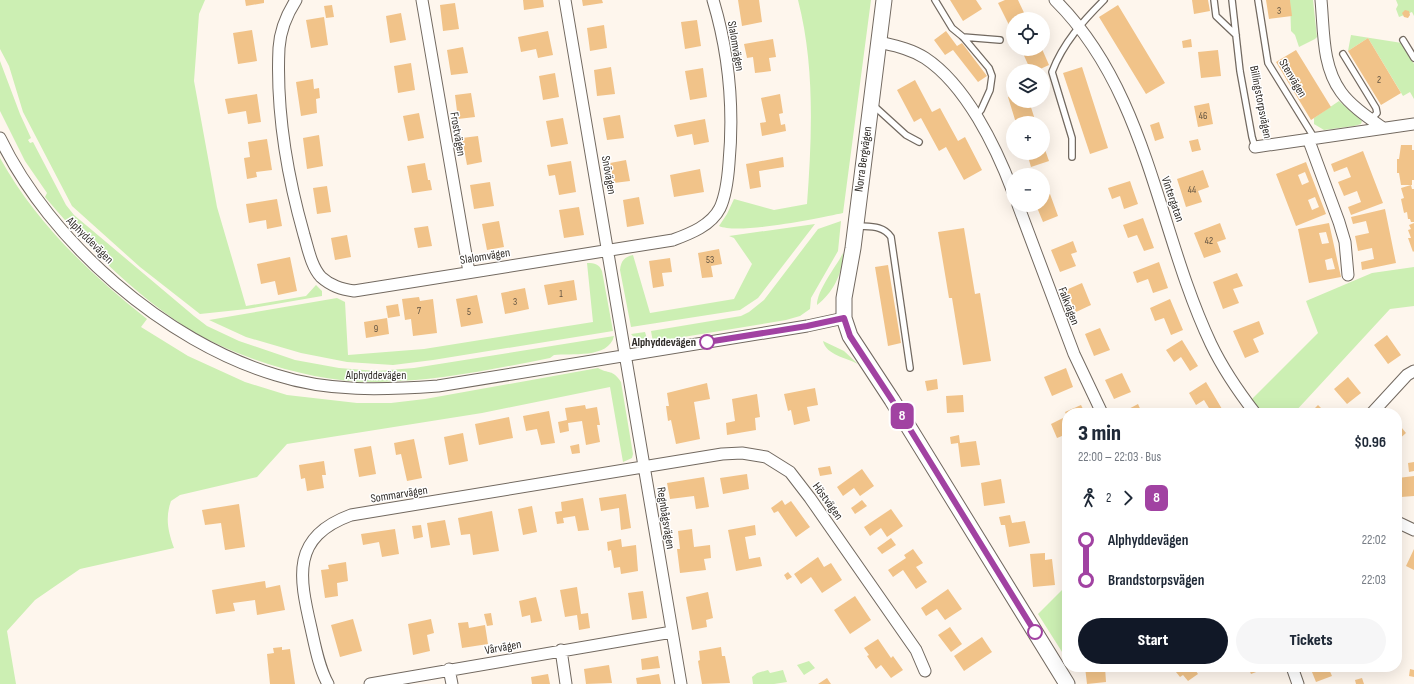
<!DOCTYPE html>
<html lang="en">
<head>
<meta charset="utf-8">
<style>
  :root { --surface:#fff; --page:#f6f6f7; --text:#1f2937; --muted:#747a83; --accent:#111827 }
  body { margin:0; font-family:"Sofia Sans Condensed",sans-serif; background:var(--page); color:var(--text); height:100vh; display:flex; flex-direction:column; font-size:15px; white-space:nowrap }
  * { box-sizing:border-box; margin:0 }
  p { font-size:13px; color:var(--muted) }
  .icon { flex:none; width:22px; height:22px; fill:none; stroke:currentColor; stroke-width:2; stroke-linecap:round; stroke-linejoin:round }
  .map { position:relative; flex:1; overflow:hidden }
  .side { position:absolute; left:1062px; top:408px; width:340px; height:264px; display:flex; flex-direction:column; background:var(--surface); border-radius:16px; box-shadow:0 4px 16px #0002 }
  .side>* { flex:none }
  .badge { padding:0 8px; border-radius:6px; font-size:14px; line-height:26px }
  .controls { position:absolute; left:1006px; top:12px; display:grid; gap:8px }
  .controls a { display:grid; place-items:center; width:44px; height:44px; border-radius:50%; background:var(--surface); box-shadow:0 4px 16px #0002; font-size:20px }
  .map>.badge { position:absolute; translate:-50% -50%; box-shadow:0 0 0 2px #fff }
  .legs { display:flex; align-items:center; gap:6px; height:44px; padding:0 16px; font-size:13px }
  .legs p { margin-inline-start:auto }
  .headline { display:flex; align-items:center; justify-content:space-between; height:68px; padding:0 16px }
  h1 { font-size:22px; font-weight:800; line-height:30px }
  .button { display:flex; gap:8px; margin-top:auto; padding:8px 16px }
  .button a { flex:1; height:46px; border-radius:24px; background:var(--accent); color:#fff; font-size:16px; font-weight:800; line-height:46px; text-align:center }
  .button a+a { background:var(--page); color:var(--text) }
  ul { padding:0 16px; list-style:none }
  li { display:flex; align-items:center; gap:14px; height:40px; font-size:15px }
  li i { display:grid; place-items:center; width:6px; height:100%; margin:0 5px; background:currentColor }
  li i::after { content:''; width:10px; height:10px; margin:-5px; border:3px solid; border-radius:50%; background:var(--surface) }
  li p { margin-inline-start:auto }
  li:first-child i { background:linear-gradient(#0000 50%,currentColor 0) }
  li:last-child i { background:linear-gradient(currentColor 50%,#0000 0) }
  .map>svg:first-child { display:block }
  .green { fill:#ccefb3 }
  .building { fill:#f1c389; fill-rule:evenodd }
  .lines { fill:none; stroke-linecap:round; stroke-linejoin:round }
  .lane-casing { stroke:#726960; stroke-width:8 }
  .street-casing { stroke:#726960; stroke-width:13 }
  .secondary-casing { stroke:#726960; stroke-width:17 }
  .lane { stroke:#fff; stroke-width:5.5 }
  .street { stroke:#fff; stroke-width:11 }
  .secondary { stroke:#fff; stroke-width:15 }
  .line-1-casing { stroke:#fff; stroke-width:9 }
  .line-1 { stroke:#a142a2; stroke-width:6 }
  .stop-1-dot { fill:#fff; stroke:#a142a2; stroke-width:2 }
  .labels { text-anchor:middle; stroke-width:3; stroke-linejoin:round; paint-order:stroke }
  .number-label { font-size:10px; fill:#605240 }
  .street-label { font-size:12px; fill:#302c28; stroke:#fff }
  .stop-label { font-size:12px; font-weight:bold; fill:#302c28; stroke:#fff; text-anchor:end }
</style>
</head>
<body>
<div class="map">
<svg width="1414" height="684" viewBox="0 0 1414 684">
  <rect width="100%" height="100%" fill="#fef6ed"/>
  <path class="green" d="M0 0H205L199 14 194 81 217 207 246 306 306 296 316 285 322 291V296L247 309 200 314 140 267 72 206 23 112 9 66 0 49Z
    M798 0H871L843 213C819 218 739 235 719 226L727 214 734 199 774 210 807 204C812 136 815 66 798 0Z
    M1290 0H1313L1317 37 1315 39 1299 47 1295 35 1291 31Z
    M1396 0H1414V16L1412 12 1399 17 1396 9 1398 5Z
    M1351 35 1402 43 1414 64V99L1410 92 1403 96 1368 38 1348 51Z
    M0 61 20 114 31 138 28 140 30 143 33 142 66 205 74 215 194 316 207 326 239 341 295 360 339 368 377 371 414 368 614 336C609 359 570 353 554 355L550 358C494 369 437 381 380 382 318 384 236 359 184 326 132 292 85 245 45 197L47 193 25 161 0 111Z
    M1339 101 1362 121 1361 124 1354 126 1324 130 1314 124V118Z
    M0 158C36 223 89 273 147 319L141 327 188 356 245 382 287 395 357 403H391L425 399 598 368C608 374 613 369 621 382L633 454 632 458 623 462 610 387 482 413 287 444 257 477 180 495 171 501C165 518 168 531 174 548L80 569 35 600 7 631 16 684H0Z
    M841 221 838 251 811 298 810 309 800 316 786 320 653 342 651 331 741 316 749 312 764 300 818 229Z
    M815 224 758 298 740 310 631 327 620 270C621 261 624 257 633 255L650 313 734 299 752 264 734 238 729 236Z
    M843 253C843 273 833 293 817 305 817 290 836 267 843 253Z
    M587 263C595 263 599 264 602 271L613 331 433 360 393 365 347 362 301 353 246 337 209 320 337 298 345 302 348 355 424 349 593 322Z
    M1414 267V306L1390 309 1294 413H1238L1318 333 1306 301 1372 273Z
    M645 332 648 342 637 341 631 334Z
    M823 341 844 351 858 364C847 358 826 355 823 341Z
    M1067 585V652L1064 655 1038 614Z
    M809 661 815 668 804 675 797 665Z
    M768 670 770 673 783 670 787 682 774 684H753L752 677 757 673Z"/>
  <path class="building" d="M245 0H264V3L246 6Z
    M523 0H543L544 7 524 10Z
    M582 0H602L603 3 583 6Z
    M738 0H759L762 22 742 26Z
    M950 0H976L982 9 963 21Z
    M1005 0H1018L1027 19H1013V33L998 3Z
    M1192 0H1208L1210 11 1194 14Z
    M1266 0H1290L1292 16 1269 19Z
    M455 3 459 29 443 31 440 5Z
    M332 5 334 17 326 18 324 6Z
    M1118 5 1165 83 1146 94 1099 17Z
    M1405 10 1409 11 1410 15 1408 18 1404 17 1402 13Z
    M401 13 406 40 390 43 386 16Z
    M324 17 328 45 311 48 306 20Z
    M697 20 701 46 685 49 681 22Z
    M604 25 607 48 590 51 587 28Z
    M252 30 257 61 238 64 233 33Z
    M548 31 553 55 538 58 536 49 521 52 518 37Z
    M946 31 957 46 962 43 987 76 978 82 953 50 945 55 934 40Z
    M1368 38 1401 93 1381 105 1348 51Z
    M773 39 776 57 769 58 771 71 755 73 753 57 747 58 744 44Z
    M1191 39 1192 47 1183 48 1182 41Z
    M463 47 468 73 451 75 447 50Z
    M1021 49H1042L1049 65 1036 71H1031Z
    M1218 50 1221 76 1201 78 1198 52Z
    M1296 50 1331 107 1311 120 1276 62Z
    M411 63 415 90 398 93 394 66Z
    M611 67 615 94 597 96 594 70Z
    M1082 67 1108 148 1090 154 1063 73Z
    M703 68 707 97 690 100 685 71Z
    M555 73 559 97 543 100 539 76Z
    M313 79 314 89 319 88 320 98 316 99 317 113 301 116 296 82Z
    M915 80 932 112 940 108 958 141 965 137 982 170 964 180 946 147 939 151 921 118 914 122 897 90Z
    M471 93 475 117 458 119 455 95Z
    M257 94 261 122 248 124 246 111 228 114 225 99Z
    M780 94 783 113 779 114 781 125 785 124 786 131 762 136 760 123 766 122 761 98Z
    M1013 95V101H1029L1036 123H1016L1008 97Z
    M1209 103 1213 124 1198 127 1194 106Z
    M419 113 424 138 408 141 403 116Z
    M620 115 624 138 607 140 603 118Z
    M563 118 568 144 551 147 546 121Z
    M705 119 709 142 694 145 692 134 677 137 674 125Z
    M1159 122 1164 138 1155 141 1150 125Z
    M319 135 323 166 307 169 303 138Z
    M478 136 482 162 467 165 462 138Z
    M267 139 272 170 256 172 257 177 247 179 244 158 250 157 248 142Z
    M1198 139 1201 150 1192 152 1189 141Z
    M1043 144 1049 161 1031 167 1027 153H1043Z
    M1401 145H1412V150H1414V180H1412V185H1401L1399 173H1397V159H1399Z
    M1363 151 1383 203 1351 215 1348 207 1361 202 1357 191 1344 196 1338 182 1351 177 1347 167 1334 172 1331 164Z
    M783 157 784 167 759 171 761 187 750 189 746 164Z
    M626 160 630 181 614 183 610 163Z
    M571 161 576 192 559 195 555 175 549 176 547 165Z
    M1306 162 1326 214 1296 226 1276 174ZM1305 172 1309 182 1302 185 1298 175ZM1315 197 1319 207 1312 210 1308 200Z
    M425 163 428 180H430L432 190 412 193 407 166Z
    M700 169 704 192 674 197 670 175Z
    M1203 170 1209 187 1198 191 1202 202 1186 207 1177 179Z
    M1130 181 1138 204 1124 209 1120 196 1112 199 1108 188Z
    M490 182 494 206 474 209 470 185Z
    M1411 185 1412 189H1414V222H1411L1410 219H1408L1407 212 1404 213 1401 199 1404 198 1401 188Z
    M327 186 331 212 317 214 313 188Z
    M1050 194 1058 216 1043 222 1036 205H1043V196Z
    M639 197 644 224 627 227 623 200Z
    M277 199 282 226 267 229 266 220 249 223 246 204Z
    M579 207 584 235 564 238 559 210Z
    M1385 209 1396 263 1362 270 1361 262 1374 259 1372 248 1358 251 1355 236 1369 233 1366 221 1353 224 1351 217Z
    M1143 218 1154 248 1144 251 1137 235 1128 238 1123 225Z
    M499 221 504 247 487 250 482 224Z
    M1220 223 1226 239 1217 242 1221 252 1204 258 1194 233Z
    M1329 223 1341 277 1309 283 1298 229ZM1326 232 1329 243 1322 244 1319 233ZM1332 258 1335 269 1327 270 1325 260Z
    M1414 223V251L1413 252 1408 238H1411L1408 230 1411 229 1409 225Z
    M428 226 432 246 418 248 414 228Z
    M964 228 975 294 980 293 991 361 963 365 952 298H949L938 232Z
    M347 235 351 257 335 260 331 238Z
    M1073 241 1077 252 1071 254 1076 266 1060 272 1051 250Z
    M719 249 722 264 711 266 713 277 702 278 698 253Z
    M290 257 297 291 278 295 275 281 261 284 257 264Z
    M670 258 672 272 662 273 664 286 653 288 649 261Z
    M1159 262 1168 288 1153 293 1148 279 1137 283 1133 272Z
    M888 265 901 343 888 346 875 267Z
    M1237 273 1243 286 1233 289 1239 303 1223 309 1213 282Z
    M574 280 577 300 548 305 544 285Z
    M1082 283 1091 305 1076 312 1066 290Z
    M525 288 529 309 505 314 501 293Z
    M477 295 483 323 461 327 456 299Z
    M419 297 420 301 433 299 437 333 413 336 411 319 405 320 402 299Z
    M1170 299 1183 330 1171 335 1164 318 1155 321 1150 308Z
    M398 304 400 316 388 318 386 306Z
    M387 318 389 334 366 338 364 322Z
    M1259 321 1264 334 1253 339 1259 352 1245 358 1233 331Z
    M1100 328 1110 350 1094 356 1085 334Z
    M1387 335 1401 355 1388 364 1374 345Z
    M1182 340 1198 366 1190 371 1181 357 1174 362 1166 350Z
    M1066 368 1073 387 1052 396 1044 377Z
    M1122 373 1131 392 1114 399 1105 380Z
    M1348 377 1361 393 1347 404 1334 389Z
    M937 379 938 389 927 391 925 381Z
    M1206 382 1222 409 1215 413H1212L1204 400 1196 405 1189 393Z
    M707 383 710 399 694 402 700 439 676 444 671 420 668 421 666 406H669L667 393Z
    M815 388 818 405 807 407 810 421 794 425 791 410 788 411 784 394Z
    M757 394 760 417 755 418 756 430 727 435 726 423 735 421 732 399Z
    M963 395 964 412 947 413 946 396Z
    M1138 404 1142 413H1121Z
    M585 405 586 409 597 407 600 425H597L600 442 586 445 582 421 568 423 569 431 560 433 558 422 567 420 565 408Z
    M1081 405 1085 413H1067V416L1065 412Z
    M1318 405 1326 413H1310Z
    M549 411 555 443 541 445 537 429 526 431 523 416Z
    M1067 416V434L1057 438 1051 424Z
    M509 417 513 438 479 445 475 424Z
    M1397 422 1406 433 1397 441Z
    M463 433 468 461 449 465 444 437Z
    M959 435 960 443 976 441 980 465 961 467 958 443 951 444 950 437Z
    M414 439 422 478 407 481 401 454 396 455 394 443Z
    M579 444 580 453 572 454 570 446Z
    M371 446 376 474 359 477 354 449Z
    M324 461 326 475H322L324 488 307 491 305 478 301 479 299 465Z
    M1414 462V471L1409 472 1408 463Z
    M830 466 832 474 820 476 818 468Z
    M862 469 874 486 860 496 854 488 843 496 837 487Z
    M747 474 749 489 723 494 720 478Z
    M1414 476V496L1401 497 1398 478Z
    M704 477 709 507 696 509 694 496 670 499 667 483Z
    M1001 479 1005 503 984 506 981 483Z
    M626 494 631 528 621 530 619 508 601 511 599 498Z
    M583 498 589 530 578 531 575 516 563 518 564 523 557 524 555 512 562 511 561 502Z
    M782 500 785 505 791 501 810 527 796 537 778 511 774 513 771 508Z
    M862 500 867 506 855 514 851 508Z
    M239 504 245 547 225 550 221 523 205 525 202 510Z
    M532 506 537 532 523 535 518 509Z
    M891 509 903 526 887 537 881 528 870 536 864 527Z
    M492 511 499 551 473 555 470 534 461 535 458 518Z
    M1010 515 1012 523 1025 521 1030 543 1009 547 1005 525H1001L999 517Z
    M445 520 450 545 431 548 427 523Z
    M421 525 423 537 414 539 412 526Z
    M755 525 756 535 745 537 749 559 760 557 762 566 736 571 728 530Z
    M395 529 399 554 382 557 379 542 363 545 361 534Z
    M692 529 694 547 710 545 711 558 704 559 706 570 680 573 677 549H680L678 531Z
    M891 538 896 545 882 554 877 548Z
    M621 539 622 547 636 545 638 571 621 574 620 567 614 568 611 550 608 551 607 542Z
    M913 549 923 563 916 567 927 582 916 589 903 570 893 577 888 570 906 558 904 555Z
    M1414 549V570L1406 566Z
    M1045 553V560L1052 559 1055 585 1033 587 1030 554Z
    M818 557 824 567 831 563 842 580 822 593 811 577 801 584 794 574Z
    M346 562 348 581 337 583 338 596 325 598 321 570 329 569 328 565Z
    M788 572 792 577 787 580 784 575Z
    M265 581 266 588 280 585 285 610 257 615 255 600 233 603 235 611 216 614 212 590Z
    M577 587 581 614 588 613 590 628 579 630 577 615 565 617 560 590Z
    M948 589 962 609 945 620 937 609 926 616 921 608Z
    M643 591 647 618 632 620 628 593Z
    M708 592 713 618 706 620 707 627 692 630 686 597Z
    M855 596 871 620 850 634 834 610Z
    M536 597 542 621 531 623 530 615 522 617 519 601Z
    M491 613 493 625 487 626 484 614Z
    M353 619 362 651 340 657 331 625Z
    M431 619 434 633 427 635 430 651 413 655 408 624Z
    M468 622 469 628 485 625 488 644 462 648 458 623Z
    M950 627 962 644 951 652 938 635Z
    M982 637 992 652 964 671 954 656Z
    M878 639 891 658 893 656 903 670 891 678 881 665 876 669 867 656 869 655 864 648Z
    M282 647V650L290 649 295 684H270L267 654 274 653 273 648Z
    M721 647 722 656H725L730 683 702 684 698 661 700 660 699 651Z
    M658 656 660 668 642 670 641 659Z
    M609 665 612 683 586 684 584 669Z
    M1085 667H1105L1106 682 1087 684Z
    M1172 667H1193L1198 674 1188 681 1183 675 1180 677Z
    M1248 667H1269L1251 674Z
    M1310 667H1328L1332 676 1316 682Z
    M1410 669 1414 670V677L1409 676Z
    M548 674 550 684H532L531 677Z
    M659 674 661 684H637L636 678Z
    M827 678 831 684H818Z
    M1362 678 1364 684H1356L1355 680Z"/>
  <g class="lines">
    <g class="lane-casing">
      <path id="lane" d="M935 0 952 28 963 37 989 68 992 76 990 90 981 110 976 116
        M1214 0 1216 16 1236 35
        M1232 0 1240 71 1252 137 1255 147
        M1258 0 1268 63 1315 139
        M963 37 1000 40
        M1403 40 1414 58
        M1343 54 1376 108 1377 113 1371 119
        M873 105 906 135 919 142
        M1072 157V138L1052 72C1063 43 1083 21 1104 0
        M857 226C870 227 883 225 891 237L910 368"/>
    </g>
    <g class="street-casing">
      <path id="street" d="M296 0C287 14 280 32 279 48 276 111 287 175 304 235 308 248 311 266 321 277 331 286 341 289 354 291L673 240C689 234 711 226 720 208 726 195 728 177 729 163 734 108 729 53 713 0
        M422 0 469 272
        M565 0 681 684
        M1055 0C1148 92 1157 230 1211 344 1223 369 1238 391 1255 413
        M1321 0C1324 31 1322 66 1341 92 1351 106 1369 118 1383 128
        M879 42C896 46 911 49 925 58 966 85 996 147 1013 192
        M0 138C50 242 165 342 276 375 329 392 383 390 438 386L807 326 844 318
        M1309 141 1339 222 1345 242 1348 275
        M1255 147 1414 124
        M1018 205 1074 354 1102 413
        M1372 413 1407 375 1414 371
        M1397 522 1414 530
        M561 650 566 684
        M1292 667 1298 684
        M449 669 452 684
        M328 684C319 668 315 646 311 628 299 576 291 537 351 515L722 454 742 453 766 457 790 472 810 498 916 650 925 671
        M370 684 672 632"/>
    </g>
    <g class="secondary-casing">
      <path id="secondary" d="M884 0 853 248 844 298V318L850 336 892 400 1067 684"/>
    </g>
    <use href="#lane" class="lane"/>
    <use href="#street" class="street"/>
    <use href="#secondary" class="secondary"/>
  </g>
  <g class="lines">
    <g class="line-1-casing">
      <path id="line-1" d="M707 342 807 326 844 318 850 336 892 400 1035 632"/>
    </g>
    <use href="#line-1" class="line-1"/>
  </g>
  <g class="stop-1-dot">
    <circle cx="707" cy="342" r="7"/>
    <circle cx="1035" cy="632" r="7"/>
  </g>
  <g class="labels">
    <g class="number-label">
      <text x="1279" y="14">3</text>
      <text x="1379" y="83">2</text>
      <text x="1203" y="119">46</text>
      <text x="1192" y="193">44</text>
      <text x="1209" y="244">42</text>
      <text x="710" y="263">53</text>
      <text x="561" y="297">1</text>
      <text x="515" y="305">3</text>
      <text x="419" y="314">7</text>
      <text x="469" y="315">5</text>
      <text x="376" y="332">9</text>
    </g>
    <g class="street-label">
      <text transform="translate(736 46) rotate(80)" y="4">Slalomvägen</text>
      <text transform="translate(1293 78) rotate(59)" y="4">Stenvägen</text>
      <text transform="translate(1261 102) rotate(79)" y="4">Billingstorpsvägen</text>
      <text transform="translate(458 134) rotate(80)" y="4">Frostvägen</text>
      <text transform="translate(863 159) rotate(-82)" y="4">Norra Bergvägen</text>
      <text transform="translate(609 175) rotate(80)" y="4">Snövägen</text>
      <text transform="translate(1173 199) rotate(71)" y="4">Vintergatan</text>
      <text transform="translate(90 240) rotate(45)" y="4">Alphyddevägen</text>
      <text transform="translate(485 256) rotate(-9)" y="4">Slalomvägen</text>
      <text transform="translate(1069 306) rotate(69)" y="4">Falkvägen</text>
      <text x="376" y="379">Alphyddevägen</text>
      <text transform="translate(399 494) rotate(-9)" y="4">Sommarvägen</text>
      <text transform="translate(828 501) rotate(54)" y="4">Höstvägen</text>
      <text transform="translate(666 518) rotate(81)" y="4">Regnbågsvägen</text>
      <text transform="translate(503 647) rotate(-10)" y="4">Vårvägen</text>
    </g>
    <g class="stop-label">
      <text x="696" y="346">Alphyddevägen</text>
    </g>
  </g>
</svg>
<div class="controls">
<a><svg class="icon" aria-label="locate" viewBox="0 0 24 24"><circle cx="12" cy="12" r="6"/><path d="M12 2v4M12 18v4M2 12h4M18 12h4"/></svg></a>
<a><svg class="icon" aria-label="layers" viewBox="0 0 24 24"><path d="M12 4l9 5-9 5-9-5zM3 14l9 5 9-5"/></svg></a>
<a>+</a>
<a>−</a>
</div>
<b class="badge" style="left:902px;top:416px;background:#a142a2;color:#fff">8</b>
<section class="side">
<div class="headline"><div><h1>3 min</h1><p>22:00 – 22:03 · Bus</p></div><b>$0.96</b></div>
<div class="legs"><svg class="icon" aria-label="walk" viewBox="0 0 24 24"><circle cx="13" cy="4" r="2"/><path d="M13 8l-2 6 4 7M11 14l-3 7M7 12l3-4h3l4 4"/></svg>2<svg class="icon" aria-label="forward" viewBox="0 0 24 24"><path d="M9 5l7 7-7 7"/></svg><b class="badge" style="background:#a142a2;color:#fff">8</b></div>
<ul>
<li><i style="color:#a142a2"></i><b>Alphyddevägen</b><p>22:02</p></li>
<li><i style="color:#a142a2"></i><b>Brandstorpsvägen</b><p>22:03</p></li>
</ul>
<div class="button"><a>Start</a><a>Tickets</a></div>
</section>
</div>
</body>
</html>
